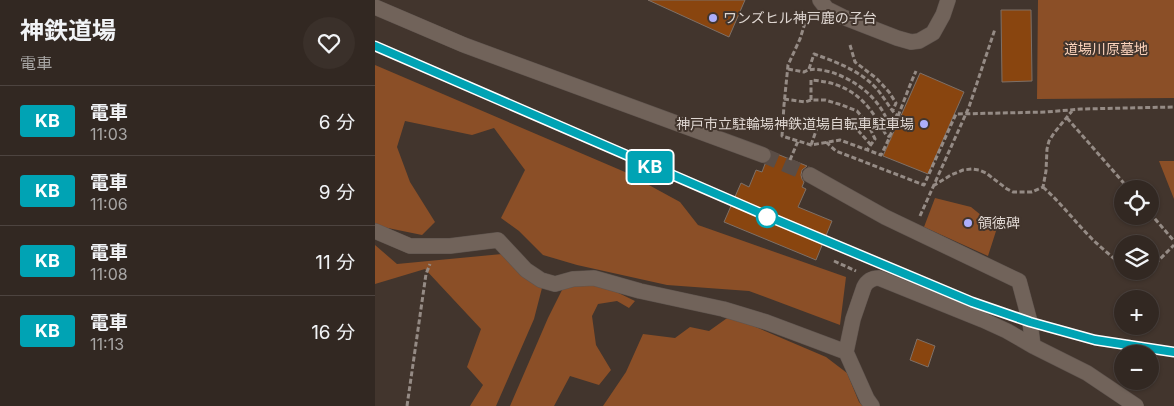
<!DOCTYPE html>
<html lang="ja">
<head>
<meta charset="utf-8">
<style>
  :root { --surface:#322822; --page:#3a302a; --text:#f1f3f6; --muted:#a8a6a5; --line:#4d4440 }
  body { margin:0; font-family:Inter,"Noto Sans JP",sans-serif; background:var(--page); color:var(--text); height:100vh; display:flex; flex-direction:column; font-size:19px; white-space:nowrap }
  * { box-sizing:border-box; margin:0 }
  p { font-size:16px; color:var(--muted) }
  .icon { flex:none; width:28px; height:28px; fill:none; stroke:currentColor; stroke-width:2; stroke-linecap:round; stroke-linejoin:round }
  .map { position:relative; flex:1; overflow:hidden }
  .drawer { display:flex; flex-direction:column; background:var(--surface); width:375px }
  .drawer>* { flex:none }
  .badge { padding:0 10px; border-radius:4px; font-size:18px; line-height:32px }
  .controls { position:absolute; left:739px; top:180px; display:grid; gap:10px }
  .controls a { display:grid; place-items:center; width:45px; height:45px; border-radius:50%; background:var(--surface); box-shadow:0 1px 4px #0004,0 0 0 1px var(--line); font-size:25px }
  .map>.badge { position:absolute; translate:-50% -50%; box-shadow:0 0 0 2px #fff }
  .round { display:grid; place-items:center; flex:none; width:52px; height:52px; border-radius:26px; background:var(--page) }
  .headline { display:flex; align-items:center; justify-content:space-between; height:85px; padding:0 20px }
  h1 { font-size:24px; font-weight:700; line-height:38px }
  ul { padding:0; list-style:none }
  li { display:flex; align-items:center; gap:15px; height:70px; padding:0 20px; border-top:1px solid var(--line) }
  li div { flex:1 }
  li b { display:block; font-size:19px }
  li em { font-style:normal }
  li .badge { min-width:55px; font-weight:700; text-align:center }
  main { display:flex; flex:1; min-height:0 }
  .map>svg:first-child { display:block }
  .green { fill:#8b4f27 }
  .building { fill:#89450f; stroke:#7e7067 }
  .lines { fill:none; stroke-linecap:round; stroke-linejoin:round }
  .minor-tunnel { stroke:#5a4d46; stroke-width:15; stroke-dasharray:15 8; stroke-linecap:butt }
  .minor-casing { stroke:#5f544e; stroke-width:16 }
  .path { stroke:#958b85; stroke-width:3; stroke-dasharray:5 2.5; stroke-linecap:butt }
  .minor { stroke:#71635a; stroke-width:15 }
  .rail-casing { stroke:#a79d97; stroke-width:5.5 }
  .rail { stroke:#42352d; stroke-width:4; stroke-dasharray:11; stroke-linecap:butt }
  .line-casing { stroke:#fff; stroke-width:11 }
  .line { stroke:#00a3b4; stroke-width:8 }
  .poi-dot { fill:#adaffb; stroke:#42352d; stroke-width:2 }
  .stop-dot { fill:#fff; stroke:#00a3b4; stroke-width:2.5 }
  .labels { text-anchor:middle; stroke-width:4; stroke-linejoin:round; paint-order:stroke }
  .poi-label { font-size:14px; fill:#dfd7d2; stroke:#42352d; text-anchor:start }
  .park-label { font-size:14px; fill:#fcd3bb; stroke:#42352d }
</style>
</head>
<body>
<main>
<section class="drawer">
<div class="headline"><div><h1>神鉄道場</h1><p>電車</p></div><a class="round"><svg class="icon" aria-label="heart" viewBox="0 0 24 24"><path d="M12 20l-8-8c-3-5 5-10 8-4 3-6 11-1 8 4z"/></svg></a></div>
<ul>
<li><span class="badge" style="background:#00a3b4;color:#fff">KB</span><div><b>電車</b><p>11:03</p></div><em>6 分</em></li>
<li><span class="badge" style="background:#00a3b4;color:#fff">KB</span><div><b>電車</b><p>11:06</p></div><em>9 分</em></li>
<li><span class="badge" style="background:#00a3b4;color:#fff">KB</span><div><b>電車</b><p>11:08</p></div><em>11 分</em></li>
<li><span class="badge" style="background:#00a3b4;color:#fff">KB</span><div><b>電車</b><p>11:13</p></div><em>16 分</em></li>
</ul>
</section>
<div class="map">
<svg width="799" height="406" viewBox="0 0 799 406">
  <rect width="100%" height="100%" fill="#42352d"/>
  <path class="green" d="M663 0H799V98L662 99Z
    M0 65 250 172 305 202 323 225 471 277 465 325 374 291 292 285 202 265 168 255 144 231 126 218 150 170 119 128 97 135 30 121 22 147 35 182 60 222 47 235 8 227 0 231Z
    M784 161H799V199Z
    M560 198 596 207 622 228 613 256 549 227Z
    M0 245 22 264 127 254 167 288 159 319 121 406H95L108 385 92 367 106 329 50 269 0 284Z
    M225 284 260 301 254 308 242 301 223 304 217 316 221 345 236 370 224 385 195 376 179 406H135L173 318 189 286Z
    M355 316 451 357 472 373 484 402 488 406H228L251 372 268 334 300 338 315 327 334 331Z"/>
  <path class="building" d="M273 0H370L354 37Z
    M626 10H656L657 81 627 82Z
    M545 73 589 92 553 174 508 156Z
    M397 152 432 166 427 170 426 175 427 179 429 182 427 187 431 189 423 207 457 221 441 260 349 222 366 183 374 187 381 170 387 172 390 164 394 162 397 159Z
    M542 339 560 346 553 367 535 360Z"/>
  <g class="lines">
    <path class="minor-tunnel" d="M388 155 435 175"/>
    <g class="minor-casing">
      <path id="minor" d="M445 0 452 9 468 17 522 38 536 42 544 41 558 33 568 15 573 0
        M0 7 89 45 388 155
        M435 175 510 217 644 281 655 322 658 346
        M0 231 35 246H75L123 240 151 270 166 280 180 284 198 279 219 278 265 291 348 309 391 322 471 352
        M497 406 492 399 471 352 478 319 489 287C492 281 497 278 504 278L608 320 632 331 658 346 712 373 761 406"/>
    </g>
    <path class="path" d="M430 23 425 39 413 65 409 105 407 136 436 145 465 140 506 155C520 128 529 98 541 71
      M475 45 480 62 501 78 514 92 521 103 518 110
      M413 69 429 72C437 67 446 70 456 72 480 80 502 96 512 120L507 127
      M434 69 439 54C461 62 484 70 501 88 508 96 513 105 520 114L522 115
      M409 99 430 102 436 100H450L467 105 482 111 493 124 500 139 492 150
      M436 100V80C476 83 493 101 511 135L515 137
      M692 118 754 189
      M451 142 461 151 549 185 581 114 671 112 706 109 799 107
      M436 145 442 128 449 118 467 120 479 126 496 145
      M415 160 423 141
      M558 186 576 175 588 170 597 169 604 170 611 173 632 189 638 192H657L668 187 671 171 672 149 674 141 679 133 697 111
      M668 187C686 203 701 223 719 241 728 249 738 258 748 266
      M775 213 799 241
      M545 216 594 107 620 29
      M459 261 481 271
      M775 269 799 245
      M759 271H773
      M32 406 51 274 55 264"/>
    <use href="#minor" class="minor"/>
    <g class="rail-casing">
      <path id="rail" d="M0 46 392 217 597 302 655 322 720 340 799 352"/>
    </g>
    <use href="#rail" class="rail"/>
  </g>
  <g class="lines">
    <g class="line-casing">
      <path id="line" d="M0 46 392 216 597 302 655 322 720 340 799 352"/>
    </g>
    <use href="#line" class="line"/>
  </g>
  <g class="poi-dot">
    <circle cx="338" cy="18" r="5"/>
    <circle cx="549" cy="124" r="5"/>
    <circle cx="593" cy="223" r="5"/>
  </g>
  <circle class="stop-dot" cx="392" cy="217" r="10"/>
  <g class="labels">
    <g class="poi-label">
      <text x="348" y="23">ワンズヒル神戸鹿の子台</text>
      <text x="539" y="129" text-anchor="end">神戸市立駐輪場神鉄道場自転車駐車場</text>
      <text x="603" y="228">領徳碑</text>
    </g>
    <g class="park-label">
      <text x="731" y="54">道場川原墓地</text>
    </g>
  </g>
</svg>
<div class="controls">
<a><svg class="icon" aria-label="locate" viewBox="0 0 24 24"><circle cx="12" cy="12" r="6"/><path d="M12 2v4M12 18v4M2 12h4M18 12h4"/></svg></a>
<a><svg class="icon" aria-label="layers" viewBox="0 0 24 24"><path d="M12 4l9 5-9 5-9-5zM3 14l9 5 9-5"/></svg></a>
<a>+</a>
<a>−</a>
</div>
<b class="badge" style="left:275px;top:167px;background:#00a3b4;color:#fff">KB</b>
</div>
</main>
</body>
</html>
